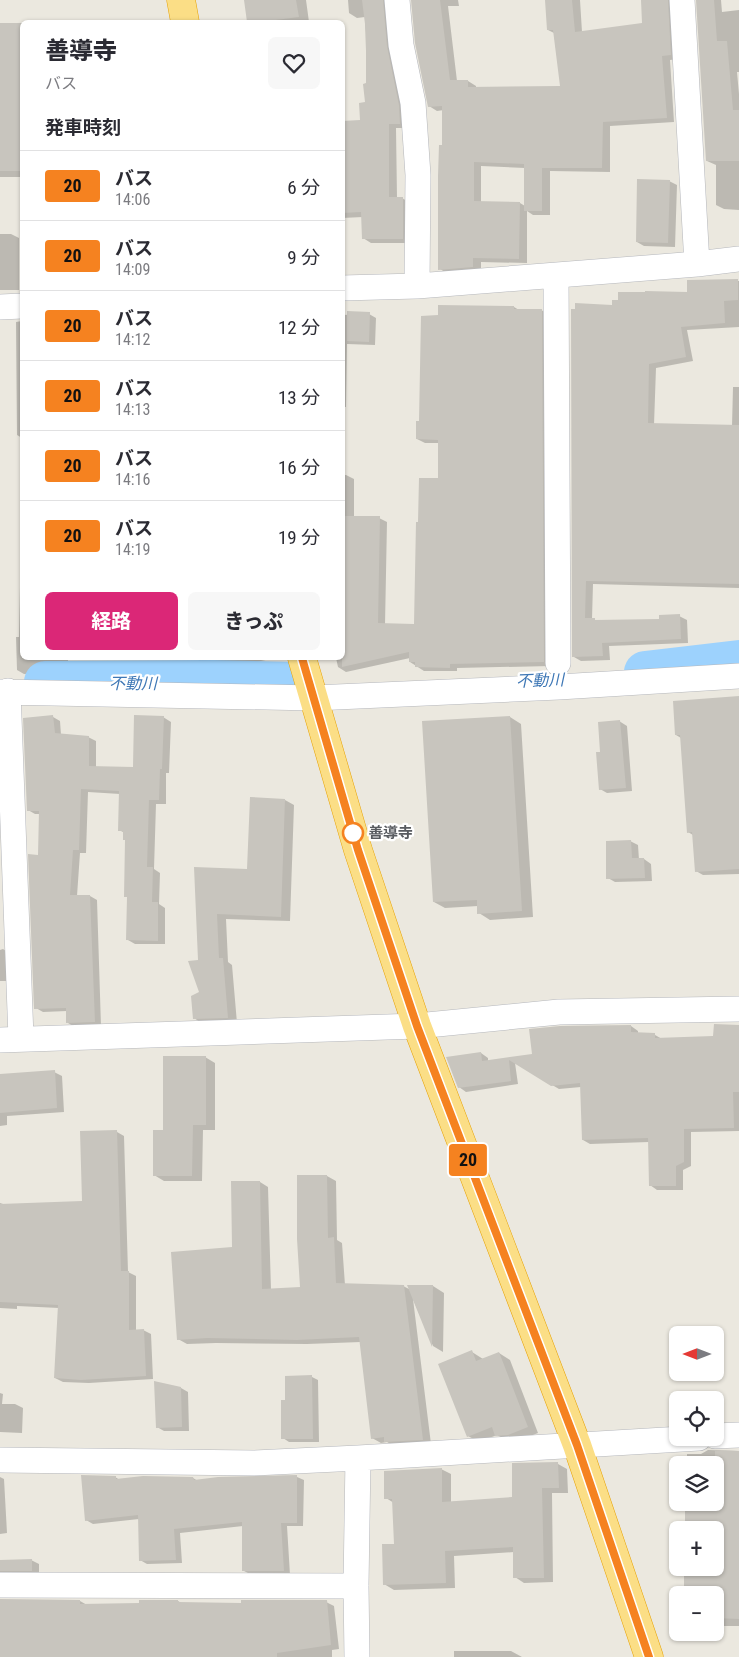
<!DOCTYPE html>
<html lang="ja">
<head>
<meta charset="utf-8">
<style>
  :root { --surface:#fff; --page:#f7f7f7; --text:#2b2b33; --muted:#7c7c81; --line:#e1e1e2; --accent:#db2777 }
  body { margin:0; font-family:"Roboto Condensed","Noto Sans JP",sans-serif; background:var(--page); color:var(--text); height:100vh; display:flex; flex-direction:column; font-size:19px; white-space:nowrap }
  * { box-sizing:border-box; margin:0 }
  p { font-size:16px; color:var(--muted) }
  .icon { flex:none; width:28px; height:28px; fill:none; stroke:currentColor; stroke-width:2; stroke-linecap:round; stroke-linejoin:round }
  .map { position:relative; flex:1; overflow:hidden }
  .details { position:absolute; left:20px; top:20px; width:325px; height:640px; display:flex; flex-direction:column; background:var(--surface); border-radius:8px; box-shadow:0 1px 4px #0004 }
  .details>* { flex:none }
  .badge { padding:0 10px; border-radius:4px; font-size:18px; line-height:32px }
  .needle { width:32px; rotate:270deg }
  .tools { position:absolute; left:669px; top:1326px; display:grid; gap:10px }
  .tools a { display:grid; place-items:center; width:55px; height:55px; border-radius:8px; background:var(--surface); box-shadow:0 1px 4px #0004; font-size:25px }
  .map>.badge { position:absolute; translate:-50% -50%; box-shadow:0 0 0 2px #fff }
  h2 { padding:0 25px; font-size:19px; line-height:45px }
  .round { display:grid; place-items:center; flex:none; width:52px; height:52px; border-radius:8px; background:var(--page) }
  .headline { display:flex; align-items:center; justify-content:space-between; height:85px; padding:0 25px }
  h1 { font-size:24px; font-weight:800; line-height:38px }
  .cta { display:flex; gap:10px; margin-top:auto; padding:10px 25px }
  .cta a { flex:1; height:58px; border-radius:8px; background:var(--accent); color:#fff; font-size:20px; font-weight:800; line-height:58px; text-align:center }
  .cta a+a { background:var(--page); color:var(--text) }
  ul { padding:0; list-style:none }
  li { display:flex; align-items:center; gap:15px; height:70px; padding:0 25px; border-top:1px solid var(--line) }
  li div { flex:1 }
  li b { display:block; font-size:19px }
  li em { font-style:normal }
  li .badge { min-width:55px; font-weight:700; text-align:center }
  .map>svg:first-child { display:block }
  .shadow { fill:#0003; fill-rule:evenodd }
  .lines { fill:none; stroke-linecap:round; stroke-linejoin:round }
  .river { stroke:#9dd2fd; stroke-width:42 }
  .building { fill:#c8c5be }
  .street-casing { stroke:#b5b7bc; stroke-width:26 }
  .highway-casing { stroke:#e6a104; stroke-width:29 }
  .street { stroke:#fff; stroke-width:25 }
  .highway { stroke:#fbde86; stroke-width:28 }
  .line-casing { stroke:#fff; stroke-width:11 }
  .line { stroke:#f58220; stroke-width:8 }
  .stop-dot { fill:#fff; stroke:#f58220; stroke-width:2.5 }
  .labels { text-anchor:middle; stroke-width:4.5; stroke-linejoin:round; paint-order:stroke }
  .stop-label { font-size:15px; font-weight:bold; fill:#585b60; stroke:#fff; text-anchor:start }
  .water-label { font-size:16px; font-style:italic; fill:#3f78b6; stroke:#fff }
</style>
</head>
<body>
<div class="map">
<svg width="739" height="1657" viewBox="0 0 739 1657">
  <rect width="100%" height="100%" fill="#ebe8df"/>
  <path class="shadow" d="M245 0H306L309 22H248Z
    M348 0H391L408 128H396L397 198H402L410 203 411 243H371L363 238V217L342 218V122L361 121 366 104 367 85 365 17 357 18 349 13Z
    M413 0H458L459 6H448L457 81H468L476 86V88L561 87 554 33 548 30 546 0H580L582 32 643 24 642 0H676L678 59 670 60 674 122 610 126V172L550 171V215H533L527 211V263L481 262V271L448 274 440 269 444 110 437 111 429 106ZM481 166 525 168V206L520 203H481Z
    M697 0H721L722 12 739 10V72H737L739 94V210L724 209 716 205V165L707 161Z
    M0 24H22V177H0Z
    M669 181 677 185 675 247 644 246 637 242Z
    M0 234H11L19 238V290H0Z
    M688 281H739V327L687 330 693 361 656 368 654 425 732 426 733 387H739V588L593 584 592 619 599 621 660 620 679 616 687 620 688 643 609 646 610 660 581 661 574 657 614 307 689 293Z
    M514 307 519 310H541L549 314 551 666 457 668V671H424L410 662V658L346 672 338 667 336 658H342V475H346L354 479V517L379 518 387 522 385 625H415L419 523 440 479V443H425L417 439 420 422Z
    M369 314 376 318 375 345 347 344 346 407H342V315Z
    M22 321V438L17 435 16 322Z
    M20 587H22V658H68V673L24 674 17 670 16 637H19Z
    M198 658H275L211 672 200 666Z
    M739 697V874L703 875 696 871 693 835 688 832 681 738 676 735Z
    M53 717 60 721 61 735 88 737 96 741V767L134 769 163 717 171 722 169 773H166V804H156L154 869 160 873 159 904 165 908V944H135L128 940 126 840 125 833 119 830 120 794 88 792 86 853H80L77 896H90L97 900 101 1026 75 1027 68 1023 67 1011 43 1012 36 1008 40 814H35L28 810Z
    M510 717 521 724 533 917 490 920 479 913 478 906 445 908 434 902Z
    M619 721 627 726 632 791 607 793 600 789 602 753Z
    M285 800 294 805 290 921 226 919 228 962 232 965 237 1023 203 1024 194 1018 200 993 195 868 249 870Z
    M630 841 638 845 639 860 644 859 651 864 652 881 615 882 608 878Z
    M3 949 12 955 13 981H0V950Z
    M631 1026 638 1031V1034L655 1035 662 1039 714 1037 739 1026V1131L691 1132V1166L683 1170V1190H657L650 1185 649 1142 590 1144 583 1140 581 1087 559 1089 515 1063 518 1084 466 1092 459 1087 481 1053 488 1058V1062L533 1056 560 1028Z
    M205 1057 215 1063V1130H203L202 1181H164L154 1175 165 1132Z
    M54 1072 62 1076 64 1112 7 1116V1125L0 1126V1079Z
    M117 1132 124 1136 128 1272 136 1276V1331L143 1330 151 1334 153 1379 89 1383 63 1382 55 1378 59 1308 17 1306V1309L0 1308V1203L6 1205 83 1202Z
    M327 1176 336 1181 337 1240 342 1243 345 1285 403 1286 411 1290 433 1286 444 1293 443 1352 433 1346 413 1299 431 1444 394 1446 387 1442 381 1443 372 1438 361 1342 307 1344 216 1343 187 1344 178 1339 233 1248 260 1182 268 1187 271 1290 301 1288Z
    M472 1352 483 1359 499 1353 510 1360 538 1433 520 1440 508 1441 497 1435 479 1442 468 1436Z
    M312 1377 318 1380 319 1442H289L283 1438Z
    M181 1388 188 1392 189 1431H164L157 1427Z
    M0 1393 3 1394 2 1404H15L23 1408 22 1433 0 1432V1444Z
    M675 1405H678V1425L677 1424Z
    M715 1406 717 1427 715 1428Z
    M708 1450 739 1451V1626H715V1595H685V1568H715V1530H686L715 1502V1465H687V1454H701Z
    M558 1464 567 1469 568 1493H552L553 1582 524 1583 515 1577 514 1552 454 1556 455 1588 394 1590 384 1584 395 1545 394 1503 386 1498 441 1469 451 1474V1502L513 1498Z
    M0 1477 4 1479 7 1533 0 1534Z
    M115 1477 120 1480 193 1478 198 1481 297 1477 304 1480 303 1526H287L290 1575 250 1574 244 1571 243 1526 180 1533 182 1563 147 1564 140 1560 139 1519 93 1524 86 1520Z
    M31 1560 39 1564V1574L0 1577V1562Z
    M0 1601H80L87 1605 140 1604V1601H178L183 1604H242L326 1602 334 1606 339 1649 332 1650V1657H0Z
    M454 1651H511L522 1657H454Z"/>
  <g class="lines">
    <path class="river" d="M645 672 739 661
      M45 682 213 681 297 683"/>
  </g>
  <path class="building" d="M244 0H296L299 17 260 22H247Z
    M362 0H383L387 46 399 105 400 124H389V197H403V239H362L361 212 342 213V121L360 120 359 103 365 102 363 84 366 83V32Z
    M411 0H440L450 80H468V87L560 86 553 30H547L545 0H572L575 32 642 23 641 0H668L671 55 662 56 667 118 603 122 602 168H542V211H524V164L474 162V201L520 202 519 259 473 258V267L438 270V176L439 145H442V106L428 107 415 43Z
    M696 0H714L717 41H727L733 110H739V161H706Z
    M0 23H22V171H0Z
    M637 179 670 180 668 243 636 242Z
    M738 279V300L724 301 725 323 681 327 686 357 649 364 648 423 739 425V584L586 581 585 618H595V620L659 619V615L680 614 681 639 602 643 603 656 572 657 571 309H575V303L612 305V300H618V292H645V291L687 292V280Z
    M438 305 514 306V309H542L544 662 450 664V668L415 667V662H409V652L342 667V516H380L378 623 414 624 416 522H418L419 478H438V440L416 439V421H419L421 316 438 315Z
    M347 311 370 312 369 342 347 341Z
    M739 696V869L695 872 692 832 687 833 680 735H675L673 701Z
    M53 715 55 733 89 736V766L133 767 134 715 164 716 162 769H160L159 800H149L147 867H153L152 902H158V941L126 940 127 897H124L125 840H123V831H118L119 791 81 789 79 850H73L70 895H90L95 1022 66 1023V1008L34 1009 28 854 38 855 39 811H27L23 718Z
    M510 716 522 911 477 914V900L433 902 422 721Z
    M620 720 626 788 599 790 596 752H600L598 722Z
    M250 797 285 799 281 917 217 914 219 958H223L228 1018 193 1019 191 996 199 992 188 961 198 960 194 867 247 869Z
    M631 840 632 858H644L645 878 606 879V841Z
    M714 1024 739 1025V1092H733L734 1128 684 1129V1162L676 1166V1186H649L648 1138 582 1140 580 1083 551 1086 509 1060 511 1081 458 1088 446 1057 481 1052 482 1061 532 1054 529 1029 560 1026 631 1025V1032L655 1033V1038L713 1036Z
    M163 1056H206V1125H193L192 1176H153V1130H163Z
    M55 1070 57 1108 0 1113V1074Z
    M117 1130 121 1271H129V1330L144 1329 146 1376 81 1380 54 1378 58 1305 0 1302V1204L82 1201 80 1131Z
    M297 1175H327L328 1238 334 1237 336 1283 404 1285 423 1440 384 1442V1437L371 1439 359 1337 297 1340 207 1338 177 1340 171 1252 232 1247 231 1181H260L262 1289 300 1287 297 1239Z
    M407 1285H433L432 1347Z
    M472 1350 476 1361 499 1352 528 1427 508 1435 495 1436 492 1427 467 1437 438 1364Z
    M312 1375 313 1439H281V1400H285V1376Z
    M154 1381 181 1387 182 1427 156 1428Z
    M715 1450 739 1451V1619L715 1618V1595H684V1568H715V1530H685V1502H715Z
    M558 1462 559 1488H542L544 1578H513V1547L445 1551 446 1583 383 1585 382 1544H394L392 1499H384V1471L442 1468V1502L512 1497V1463Z
    M81 1475 116 1476V1479L143 1476 193 1477 194 1480 218 1477 297 1475V1523H281L284 1571H242V1522L174 1529 176 1560 139 1561 138 1515 85 1521Z
    M32 1559V1571H0V1560Z
    M0 1599 80 1600V1604L139 1603V1600H178V1602L241 1603V1600H327L331 1645 277 1653V1657H0Z"/>
  <g class="lines">
    <g class="street-casing">
      <path id="street" d="M397 0 401 45 413 103 418 175 417 286
        M682 0 697 264
        M556 275 558 663
        M342 288 417 286 697 264 739 259
        M0 307 22 306
        M8 691 21 1038
        M0 692 314 698 559 687 739 676
        M0 1040 417 1026 559 1012 739 1009
        M715 1436 739 1435
        M0 1460 254 1463 358 1458 699 1438
        M0 1585 356 1586
        M357 1657 356 1586 358 1458"/>
    </g>
    <g class="highway-casing">
      <path id="highway" d="M181 0 185 22
        M302 658 358 850 417 1026 577 1445 649 1657"/>
    </g>
    <use href="#street" class="street"/>
    <use href="#highway" class="highway"/>
  </g>
  <g class="lines">
    <g class="line-casing">
      <path id="line" d="M302 658 358 850 417 1026 577 1445 649 1657"/>
    </g>
    <use href="#line" class="line"/>
  </g>
  <circle class="stop-dot" cx="353" cy="833" r="10"/>
  <g class="labels">
    <g class="stop-label">
      <text x="368" y="838">善導寺</text>
    </g>
    <g class="water-label">
      <text transform="translate(540 680) rotate(-2)" y="6">不動川</text>
      <text x="133" y="689">不動川</text>
    </g>
  </g>
</svg>
<div class="tools">
<a><svg class="needle" viewBox="-14 -14 28 28"><path d="M0-13l5 13h-10z" fill="#e53935"/><path d="M0 13l5-13h-10z" fill="#7c7c81"/></svg></a>
<a><svg class="icon" aria-label="locate" viewBox="0 0 24 24"><circle cx="12" cy="12" r="6"/><path d="M12 2v4M12 18v4M2 12h4M18 12h4"/></svg></a>
<a><svg class="icon" aria-label="layers" viewBox="0 0 24 24"><path d="M12 4l9 5-9 5-9-5zM3 14l9 5 9-5"/></svg></a>
<a>+</a>
<a>−</a>
</div>
<b class="badge" style="left:468px;top:1160px;background:#f58220;color:#111">20</b>
<section class="details">
<div class="headline"><div><h1>善導寺</h1><p>バス</p></div><a class="round"><svg class="icon" aria-label="heart" viewBox="0 0 24 24"><path d="M12 20l-8-8c-3-5 5-10 8-4 3-6 11-1 8 4z"/></svg></a></div>
<h2>発車時刻</h2>
<ul>
<li><span class="badge" style="background:#f58220;color:#111">20</span><div><b>バス</b><p>14:06</p></div><em>6 分</em></li>
<li><span class="badge" style="background:#f58220;color:#111">20</span><div><b>バス</b><p>14:09</p></div><em>9 分</em></li>
<li><span class="badge" style="background:#f58220;color:#111">20</span><div><b>バス</b><p>14:12</p></div><em>12 分</em></li>
<li><span class="badge" style="background:#f58220;color:#111">20</span><div><b>バス</b><p>14:13</p></div><em>13 分</em></li>
<li><span class="badge" style="background:#f58220;color:#111">20</span><div><b>バス</b><p>14:16</p></div><em>16 分</em></li>
<li><span class="badge" style="background:#f58220;color:#111">20</span><div><b>バス</b><p>14:19</p></div><em>19 分</em></li>
</ul>
<div class="cta"><a>経路</a><a>きっぷ</a></div>
</section>
</div>
</body>
</html>
